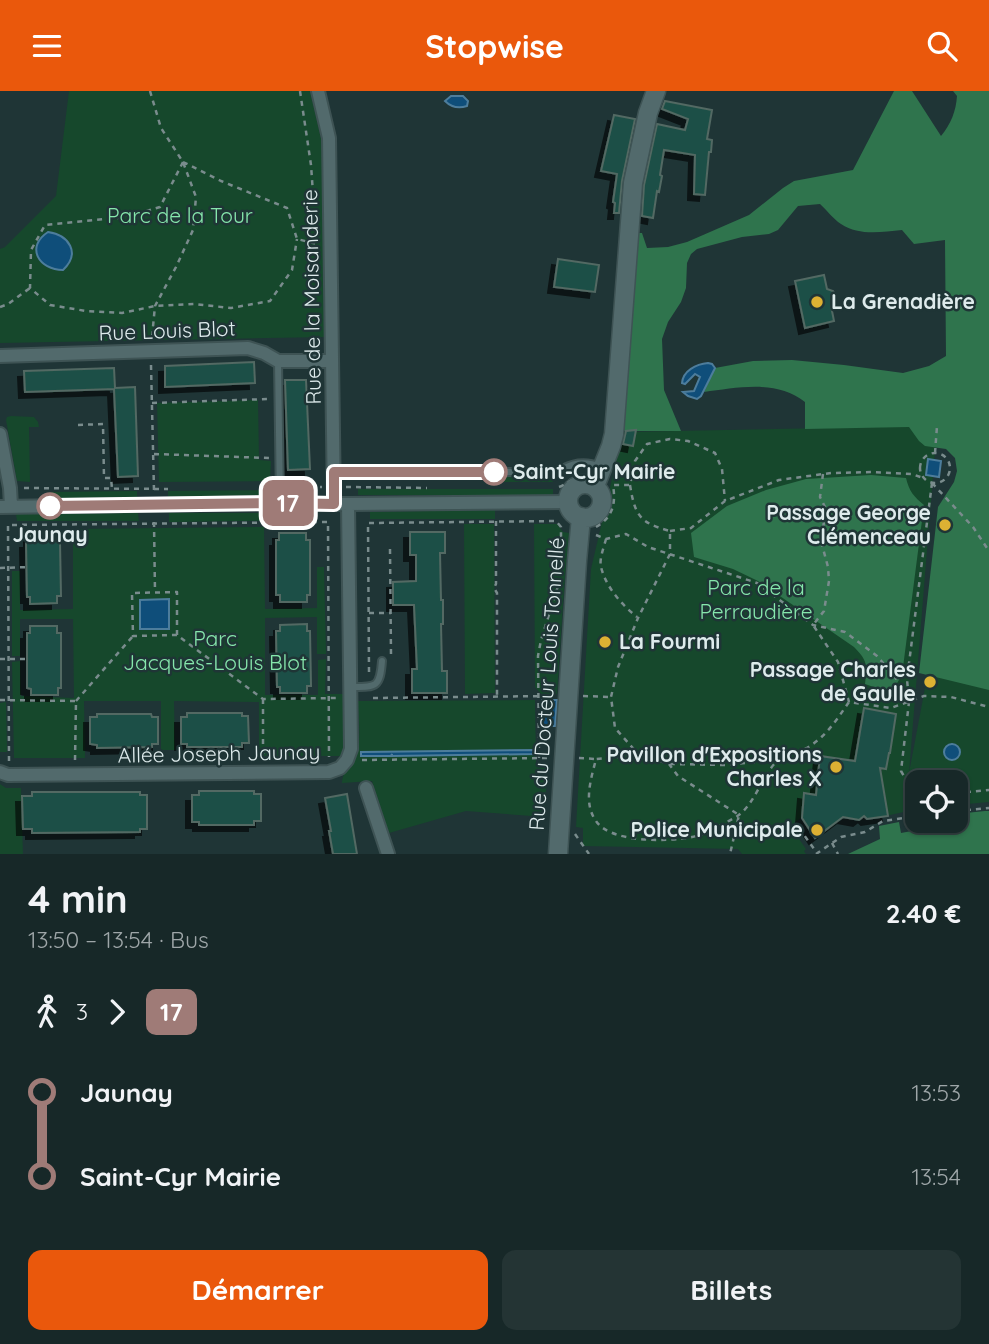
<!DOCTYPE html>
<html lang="fr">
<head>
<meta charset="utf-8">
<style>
  :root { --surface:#172828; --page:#243434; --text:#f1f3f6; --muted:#9ea6a8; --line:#364445; --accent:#ea580c }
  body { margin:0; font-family:Quicksand,sans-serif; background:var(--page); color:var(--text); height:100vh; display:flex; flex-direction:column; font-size:26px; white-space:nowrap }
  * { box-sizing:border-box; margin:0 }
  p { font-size:23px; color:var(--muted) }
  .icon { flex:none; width:38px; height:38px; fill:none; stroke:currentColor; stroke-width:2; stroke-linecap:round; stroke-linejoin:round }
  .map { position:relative; height:763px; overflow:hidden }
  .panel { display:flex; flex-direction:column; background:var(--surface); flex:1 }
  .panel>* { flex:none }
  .badge { padding:0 14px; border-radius:10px; font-size:24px; line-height:46px }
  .buttons { position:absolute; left:905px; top:679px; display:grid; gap:14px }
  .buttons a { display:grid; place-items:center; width:63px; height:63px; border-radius:14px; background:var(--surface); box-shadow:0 2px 5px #0004,0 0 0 2px var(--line); font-size:35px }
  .map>.badge { position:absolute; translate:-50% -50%; box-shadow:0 0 0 4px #fff }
  .legs { display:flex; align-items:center; gap:10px; height:77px; padding:0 28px; font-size:23px }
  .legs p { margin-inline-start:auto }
  .headline { display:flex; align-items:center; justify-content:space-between; height:119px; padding:0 28px }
  h1 { font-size:38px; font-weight:700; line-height:52px }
  .cta { display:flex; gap:14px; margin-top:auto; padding:14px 28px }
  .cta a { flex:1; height:80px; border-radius:14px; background:var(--accent); color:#fff; font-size:28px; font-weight:700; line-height:80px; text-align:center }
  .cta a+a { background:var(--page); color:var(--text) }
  ul { padding:0 28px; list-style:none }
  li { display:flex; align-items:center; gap:24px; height:84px; font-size:26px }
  li i { display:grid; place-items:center; width:10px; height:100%; margin:0 9px; background:currentColor }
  li i::after { content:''; width:18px; height:18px; margin:-9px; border:5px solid; border-radius:50%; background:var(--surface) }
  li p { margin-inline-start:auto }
  li:first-child i { background:linear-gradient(#0000 50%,currentColor 0) }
  li:last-child i { background:linear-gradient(currentColor 50%,#0000 0) }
  header { display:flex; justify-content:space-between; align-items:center; height:91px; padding:0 28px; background:var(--accent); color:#fff; font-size:32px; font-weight:700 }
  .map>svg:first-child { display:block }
  .green { fill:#16482c }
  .forest { fill:#2f744d }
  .water { fill:#0f4e7a; stroke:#4d7d9c; stroke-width:2 }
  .building { fill:#1e5046; stroke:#526963; stroke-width:2; filter:url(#shadow) }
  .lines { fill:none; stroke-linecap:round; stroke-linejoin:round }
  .lane-casing { stroke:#3e5354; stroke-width:10 }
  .street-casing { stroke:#3e5354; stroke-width:16 }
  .secondary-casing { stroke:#3e5354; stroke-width:21 }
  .path { stroke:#7a8c8d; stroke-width:2.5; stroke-dasharray:5 5; stroke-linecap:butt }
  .lane { stroke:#526a6c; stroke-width:6 }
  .street { stroke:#526a6c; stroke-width:12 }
  .secondary { stroke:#526a6c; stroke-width:18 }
  .line-1-casing { stroke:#fff; stroke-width:16 }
  .line-1 { stroke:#9f7b77; stroke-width:10 }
  .poi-dot { fill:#ddb133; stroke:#1f3536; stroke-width:2.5 }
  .stop-1-dot { fill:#fff; stroke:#9f7b77; stroke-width:3.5 }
  .labels { text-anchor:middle; stroke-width:5; stroke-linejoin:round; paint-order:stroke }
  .park-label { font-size:21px; fill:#86e7ac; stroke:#1f3536 }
  .street-label { font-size:21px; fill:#deebec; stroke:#1f3536 }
  .poi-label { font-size:21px; font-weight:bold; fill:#deebec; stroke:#1f3536; text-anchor:end }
  .stop-label { font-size:21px; font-weight:bold; fill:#deebec; stroke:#1f3536; text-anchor:start }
</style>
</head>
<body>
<header><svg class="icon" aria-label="menu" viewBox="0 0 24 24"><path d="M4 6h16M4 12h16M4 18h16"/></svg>Stopwise<svg class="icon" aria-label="search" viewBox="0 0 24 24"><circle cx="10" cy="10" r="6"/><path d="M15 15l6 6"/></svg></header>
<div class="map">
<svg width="989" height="763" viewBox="0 0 989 763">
  <defs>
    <filter id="shadow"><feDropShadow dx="-6" dy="6" stdDeviation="0" flood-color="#0009"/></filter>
  </defs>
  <rect width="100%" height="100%" fill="#1f3536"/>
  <path class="green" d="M69 0H310L322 52 326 246 0 252V158L5 156 56 105Z
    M982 294 989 296V711L956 714V691H917V718L890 724 802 726 790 735 806 758 804 760 806 763H742L738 758 583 755V737L576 736 591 478 623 341 937 335 909 682Z
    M258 309 259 369 271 370 270 390 159 391 157 312Z
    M11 325 34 326 38 331 39 336H29L30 391 17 390 6 329 7 326Z
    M496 386H554L553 391H496Z
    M358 398H553V404H358Z
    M272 399 267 405 168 407V400Z
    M137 400V407H52L51 401Z
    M495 419V428H370V421Z
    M138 422 139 430H17L16 423Z
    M169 422H307L308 429 169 431Z
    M464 433H494L495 602 465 603Z
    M534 433H557L563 441 569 442 564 498 557 603H541L535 596Z
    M264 436 265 518 317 517V476H324L326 563H317V526L265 527V604H318V569L326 568 325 603H344V659L341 665H259V611L174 610 175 659H161V610H84L85 667H14L12 571 20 570 21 605 74 607 73 528H20V565H12V480H20V519L73 518V438Z
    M535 609 536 672H547L545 726 466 720 389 742 372 690 342 692C342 679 356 669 358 656 361 642 358 625 358 610Z
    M6 611 7 661H0V612Z
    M0 693 6 697H21L23 763H0Z"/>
  <path class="forest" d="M894 0H912L941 45C951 33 956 20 957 5L953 0H989V599L919 582 938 416 954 391 957 380 955 367 946 358 925 355 919 350 909 336 805 338V311C776 288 737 297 704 301L715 277 753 270 792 269 844 274 903 282 929 275 946 265 945 149 914 153 902 139C881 141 859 145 841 133 833 128 827 119 820 113L798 115 778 139 769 143 742 146 697 158 691 163 687 172 686 197 681 211 668 231 662 248 664 299 681 340H622L639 142H642L647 157 668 156 687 151 749 124 783 97 794 90 853 79Z
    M871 384 906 387C909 400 914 406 924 414L902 584 891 602 865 593C867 574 868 570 854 556L758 490 733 478 694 466 691 442 727 415 766 399 806 388Z
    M985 720H989V763H848L880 748 879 735 899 731 901 742 922 738 921 730H956V723Z"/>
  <path class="water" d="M451 5H463L468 10 467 15C458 18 451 16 445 10Z
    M48 141C69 144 81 162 63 179 39 179 25 156 48 141Z
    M708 272 712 273 715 277 701 305 697 308 688 305 683 301 694 300 700 286 695 283 685 293 682 292C683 280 696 273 708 272Z
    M928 368 941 370 939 386 926 384Z
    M169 508V538H140V509Z
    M542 609H557L555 635H542Z
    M944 661a8 8 0 1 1 16 0a8 8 0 1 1-16 0Z
    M537 659V663L392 665V663L391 665H361V661Z"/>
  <path class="building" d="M665 10 712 19 707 48 712 49 711 61H709L705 104 694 103 695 64 664 59 660 84 662 85 659 101 657 100 653 127 642 125 644 94 657 33 685 39 688 28 662 18Z
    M614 24 635 28 622 90 619 122H614L615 112 613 111 617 83 601 80Z
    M558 168 599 174 595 201 554 196Z
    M824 184 827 198 833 200 836 205 835 212 831 215 834 230 805 237 795 190Z
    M254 271 255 292 165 296V275Z
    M114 277 115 297 135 296 138 385 118 386 114 298 25 301 24 280Z
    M285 289H306L310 378 288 379Z
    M636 339 633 355 623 353 626 340Z
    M410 441H445V462H440L441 509H443V533H441L442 580H447V602H412V578H417L414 514H393V491L416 490V464H410Z
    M279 442H306V449H310V504H307V511H280V504H276V449H279Z
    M30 444H57V451H60L61 505H57V512L30 513V506H27L26 451H30Z
    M307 533V540H310L311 595H307V602H280V596H277L276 540H280V534Z
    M30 535H57V542H61V597H58V604H31V598L27 597V542H30Z
    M864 617 896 623 890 662H889L886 678 880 677 888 725 867 728 864 725 859 729 843 726 815 747 802 727 804 702 816 704 820 665 855 670Z
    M187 622H242V625H248L249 652H242V656H187V653H181V626H187Z
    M97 623H151L152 626H158V653H152V656L97 657V654L90 653V626H97Z
    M199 700H254V703H261V730H254V734H199V731H192V704H199Z
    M32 701H140V704H147V738H140V741L32 742V738H23L22 705H32Z
    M347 703 357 763H333L329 740H331L325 707Z"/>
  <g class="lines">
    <g class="lane-casing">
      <path id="lane" d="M278 270 280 412
        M334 381H557C572 372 584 369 601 376
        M351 596C376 596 380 597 382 570"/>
    </g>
    <g class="street-casing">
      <path id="street" d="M318 0 329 47 334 413
        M0 265 248 257 264 262 278 270H332
        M0 343 10 397 11 415
        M0 416 280 412 348 413 568 411
        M0 681 8 684 329 681 340 677 347 669 351 658 348 413
        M366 697 388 763"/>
    </g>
    <g class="secondary-casing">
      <path id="secondary" d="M568 410a17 17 0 1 1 34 0a17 17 0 1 1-34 0Z
        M595 395 611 355 614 343 633 92 648 22 656 0
        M558 763 577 470 581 426"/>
    </g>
    <path class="path" d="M150 0 161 37 183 71 196 106 193 139 176 176 155 215 152 246
      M300 0 311 74 315 131
      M183 71 160 116 126 126 45 134 31 159 30 197 50 214 86 220 122 222 155 215 194 213 231 217 270 210 292 179 297 148
      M183 71 221 90 287 117 297 148 317 153V151
      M0 216 8 213 30 197
      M151 274 154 400
      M152 312 268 308
      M78 334 103 333 104 387H111L112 398
      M920 377a15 15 0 1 1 30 0a15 15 0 1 1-30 0Z
      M935 362 937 335
      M154 363 269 367
      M823 383 820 406 826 418 821 450 828 476 829 490 824 520 813 534 838 571 849 611
      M932 392 973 436 989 460
      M630 394C635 425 640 432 670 440V463L638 527 618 576 611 606 615 637 639 664 596 668C591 688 583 712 596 730 610 752 669 751 692 746 707 743 723 733 736 726 755 714 761 686 777 670 783 665 794 664 801 660 824 649 835 631 849 611L891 617 924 605 951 606 989 616
      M346 396 427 397
      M559 396C567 393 573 387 581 386
      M24 397 168 398
      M290 397 322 396
      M496 430V493L494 497 497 502V605
      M154 431 155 501
      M596 436C613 426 616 413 613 394H630L635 370 647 353 670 348 688 350 715 362 722 378 725 410
      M670 440 691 437 725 410 779 389 831 382 873 381 912 383 923 387
      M596 444 606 448 626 443 648 456 757 492 813 534 845 541 877 565 895 586 909 611
      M606 448C604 456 599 468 601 476 606 496 621 513 637 526
      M390 458 391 564
      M0 477 30 476
      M369 522H391
      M177 544V501L132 502 133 545 177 544 263 608 338 607
      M0 568H30
      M369 581 368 432 556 430 561 436V450
      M583 605 611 606
      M373 607 551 605
      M263 608V667
      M0 609 76 610 75 670
      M76 610 133 545
      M640 664 669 673 678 685 739 724 730 763
      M539 667 538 565 541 549 558 495
      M579 667 596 668
      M362 669 548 667
      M9 670 8 434 328 431 329 666
      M670 673 724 674 778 669
      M917 698 908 692 901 680 909 611 907 588 932 392
      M956 702 989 699
      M956 720 989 717
      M799 737 817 762
      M575 743 589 763
      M832 752 838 763
      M816 763 841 746 865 741 883 730 917 725"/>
    <use href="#lane" class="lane"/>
    <use href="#street" class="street"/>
    <use href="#secondary" class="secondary"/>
  </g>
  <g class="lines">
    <g class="line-1-casing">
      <path id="line-1" d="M50 415 280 412 334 413V381H494"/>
    </g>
    <use href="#line-1" class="line-1"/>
  </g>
  <g class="poi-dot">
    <circle cx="817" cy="211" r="7"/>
    <circle cx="945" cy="434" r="7"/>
    <circle cx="605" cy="551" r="7"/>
    <circle cx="930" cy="591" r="7"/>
    <circle cx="836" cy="676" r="7"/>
    <circle cx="817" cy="739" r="7"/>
  </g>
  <g class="stop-1-dot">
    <circle cx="494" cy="381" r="12"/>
    <circle cx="50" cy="415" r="12"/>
  </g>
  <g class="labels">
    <g class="park-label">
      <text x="180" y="132">Parc de la Tour</text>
      <text x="756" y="504">Parc de la<tspan x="756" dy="24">Perraudière</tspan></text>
      <text x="215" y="555">Parc<tspan x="215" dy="24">Jacques-Louis Blot</tspan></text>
    </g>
    <g class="street-label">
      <text transform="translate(312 206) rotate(-91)" y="7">Rue de la Moisanderie</text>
      <text transform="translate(167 240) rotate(-2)" y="7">Rue Louis Blot</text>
      <text transform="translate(547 593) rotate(-86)" y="7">Rue du Docteur Louis Tonnellé</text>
      <text transform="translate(219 663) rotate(-1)" y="7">Allée Joseph Jaunay</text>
    </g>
    <g class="poi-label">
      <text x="831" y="218" text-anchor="start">La Grenadière</text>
      <text x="931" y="429">Passage George<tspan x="931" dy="24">Clémenceau</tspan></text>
      <text x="619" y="558" text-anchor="start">La Fourmi</text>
      <text x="916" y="586">Passage Charles<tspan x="916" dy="24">de Gaulle</tspan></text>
      <text x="822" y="671">Pavillon d'Expositions<tspan x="822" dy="24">Charles X</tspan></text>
      <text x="803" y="746">Police Municipale</text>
    </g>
    <g class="stop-label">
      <text x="513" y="388">Saint-Cyr Mairie</text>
      <text x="50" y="451" text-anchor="middle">Jaunay</text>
    </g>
  </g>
</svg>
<div class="buttons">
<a><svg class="icon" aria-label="locate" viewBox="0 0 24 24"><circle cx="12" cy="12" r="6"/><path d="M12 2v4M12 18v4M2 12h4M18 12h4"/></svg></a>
</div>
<b class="badge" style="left:288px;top:412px;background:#9f7b77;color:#fff">17</b>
</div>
<section class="panel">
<div class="headline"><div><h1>4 min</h1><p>13:50 – 13:54 · Bus</p></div><b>2.40 €</b></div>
<div class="legs"><svg class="icon" aria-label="walk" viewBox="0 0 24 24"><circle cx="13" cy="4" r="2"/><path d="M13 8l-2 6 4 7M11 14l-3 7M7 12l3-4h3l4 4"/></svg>3<svg class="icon" aria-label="forward" viewBox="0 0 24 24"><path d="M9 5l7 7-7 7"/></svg><b class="badge" style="background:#9f7b77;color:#fff">17</b></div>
<ul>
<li><i style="color:#9f7b77"></i><b>Jaunay</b><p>13:53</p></li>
<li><i style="color:#9f7b77"></i><b>Saint-Cyr Mairie</b><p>13:54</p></li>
</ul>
<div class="cta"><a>Démarrer</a><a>Billets</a></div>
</section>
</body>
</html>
